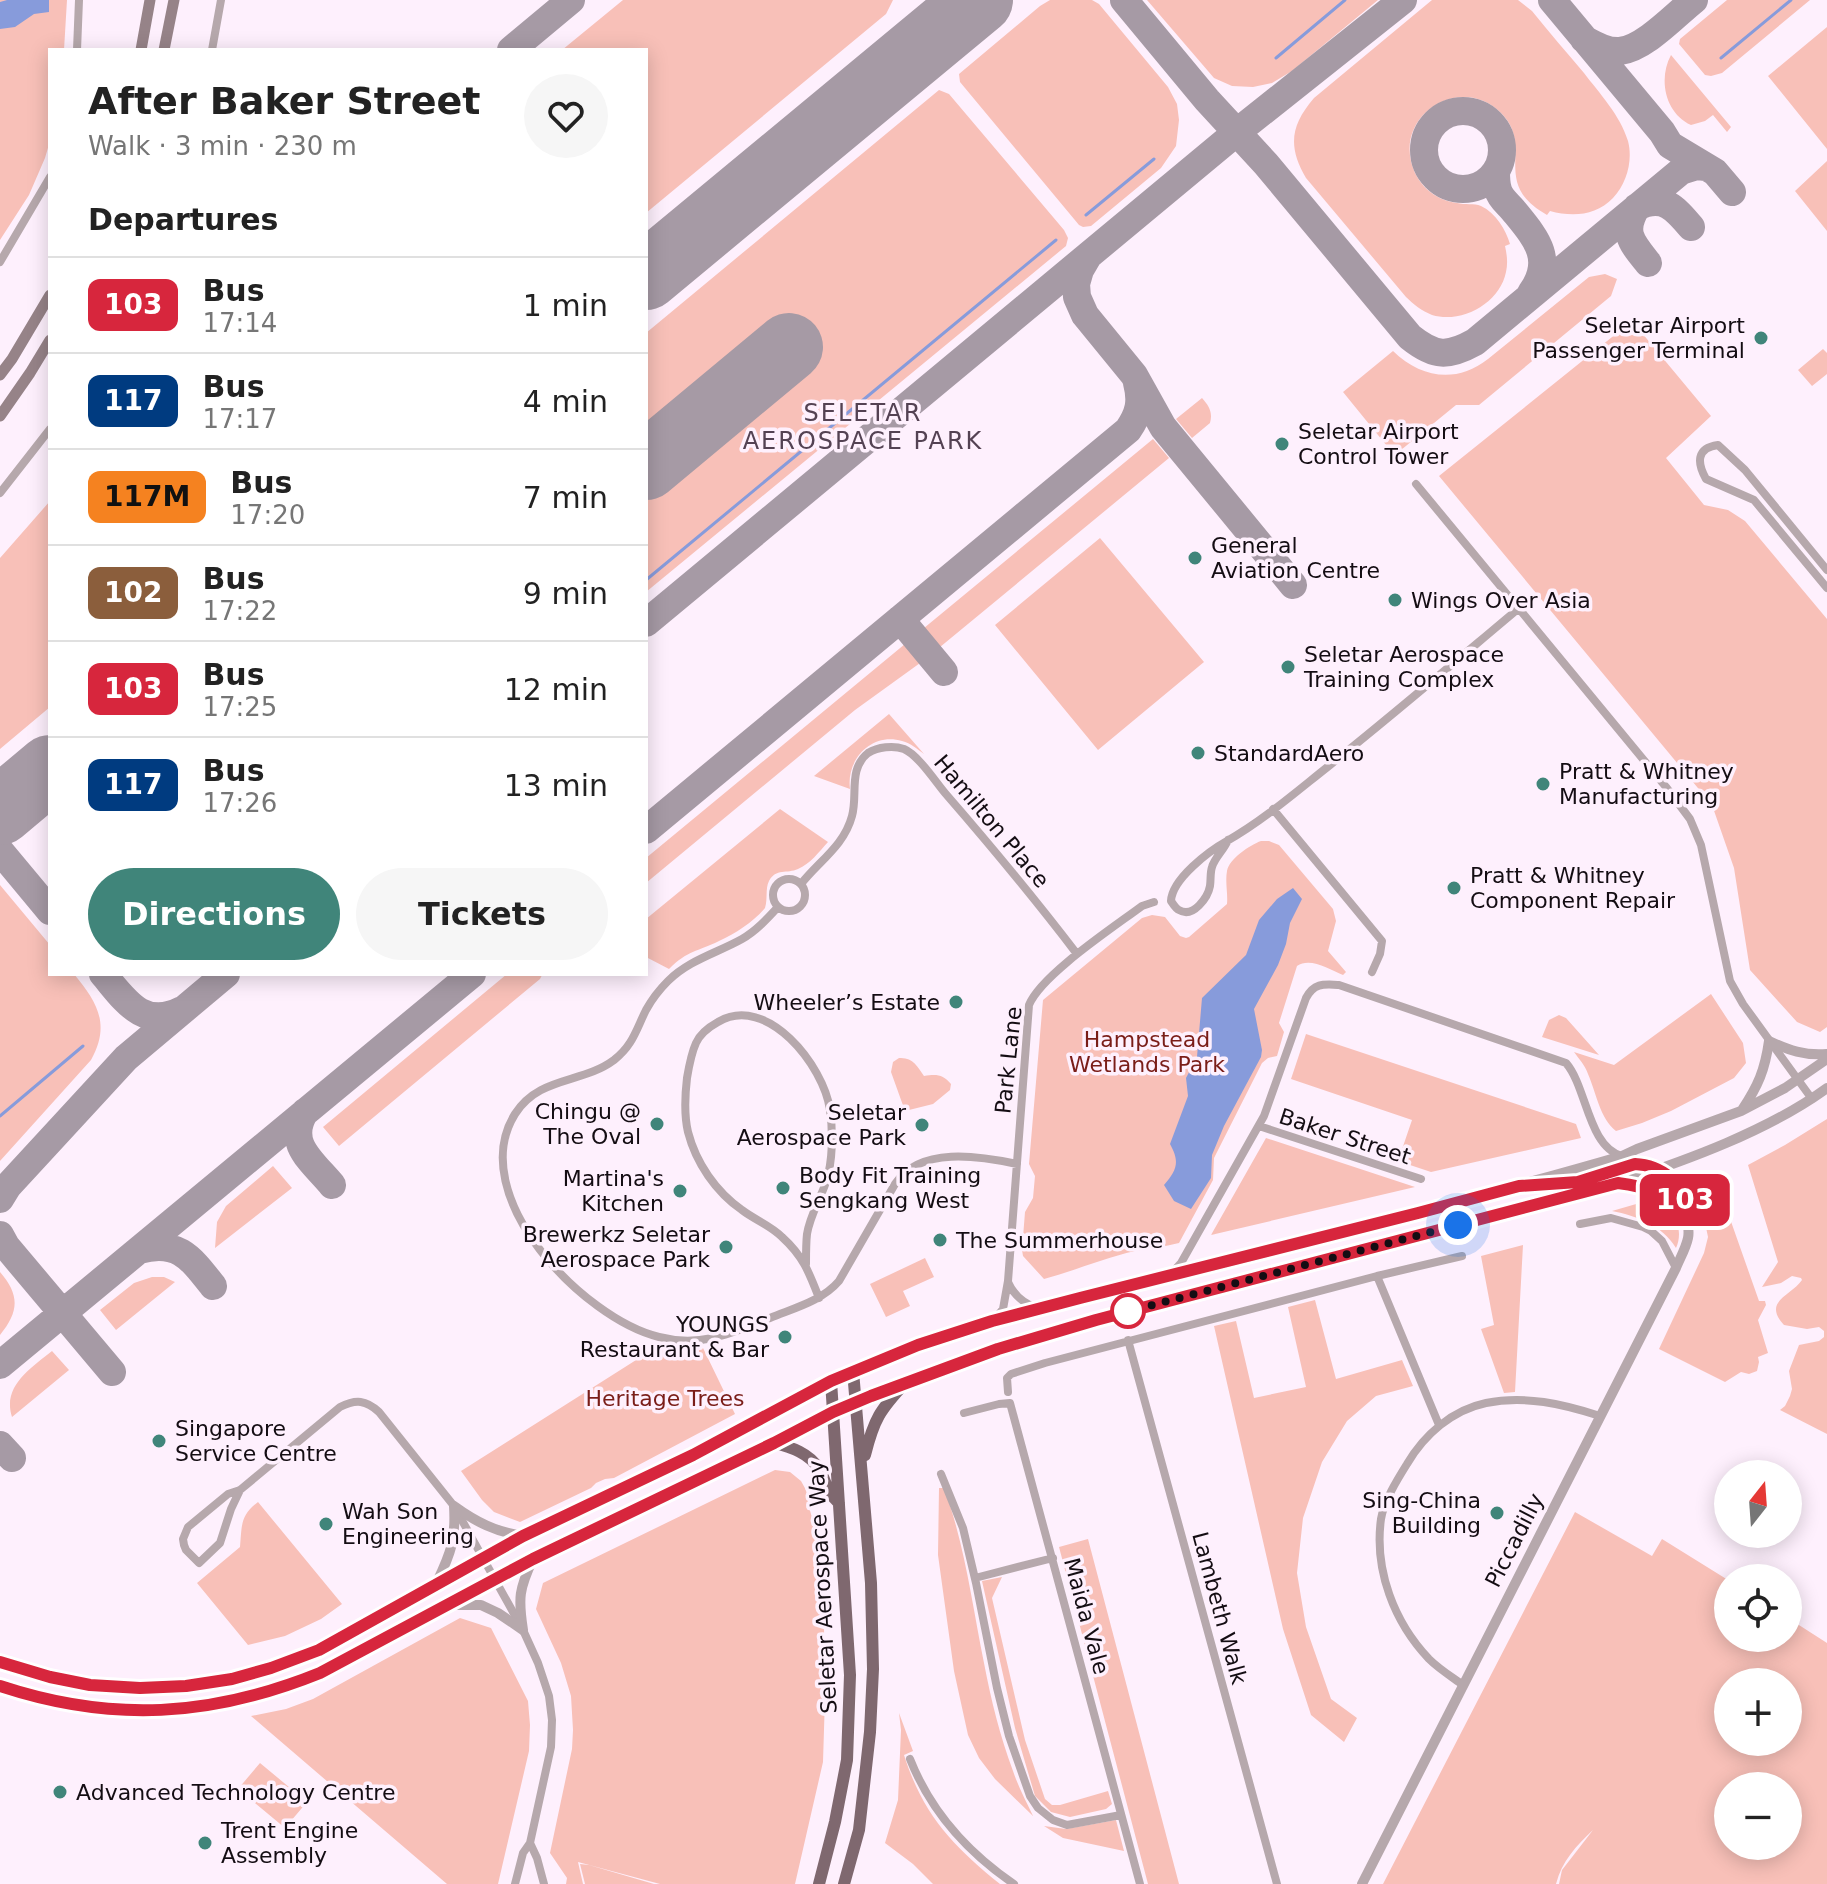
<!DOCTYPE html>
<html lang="en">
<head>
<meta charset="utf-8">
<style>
  :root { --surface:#fff; --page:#f6f6f6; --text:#222; --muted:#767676; --line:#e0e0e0; --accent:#40857a }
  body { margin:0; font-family:"DejaVu Sans",sans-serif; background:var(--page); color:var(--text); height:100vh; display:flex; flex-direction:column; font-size:30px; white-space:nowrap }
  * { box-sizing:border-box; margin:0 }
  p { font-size:26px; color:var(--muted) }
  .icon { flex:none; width:44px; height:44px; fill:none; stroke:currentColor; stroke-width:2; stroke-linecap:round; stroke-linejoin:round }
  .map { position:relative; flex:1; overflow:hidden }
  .details { position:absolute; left:48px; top:48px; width:600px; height:928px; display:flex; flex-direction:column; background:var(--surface); border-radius:0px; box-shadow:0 4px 20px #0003 }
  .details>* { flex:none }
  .badge { padding:0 16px; border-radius:12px; font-size:28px; line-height:52px }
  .needle { width:52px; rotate:17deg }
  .buttons { position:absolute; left:1714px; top:1460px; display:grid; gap:16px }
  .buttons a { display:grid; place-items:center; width:88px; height:88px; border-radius:50%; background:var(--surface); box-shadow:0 4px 20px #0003; font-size:40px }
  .you { position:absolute; width:40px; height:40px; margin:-20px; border:6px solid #fff; border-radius:50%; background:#1a73e8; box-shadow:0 0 0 12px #1a73e833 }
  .map>.badge { position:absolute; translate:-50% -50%; box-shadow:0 0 0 4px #fff }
  h2 { padding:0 40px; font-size:30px; line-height:72px }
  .round { display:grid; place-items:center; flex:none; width:84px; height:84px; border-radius:42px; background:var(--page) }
  .summary { display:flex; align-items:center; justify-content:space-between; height:136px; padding:0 40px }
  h1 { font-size:38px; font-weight:700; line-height:60px }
  .button { display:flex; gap:16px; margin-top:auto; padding:16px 40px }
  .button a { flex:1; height:92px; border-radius:48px; background:var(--accent); color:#fff; font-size:32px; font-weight:700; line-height:92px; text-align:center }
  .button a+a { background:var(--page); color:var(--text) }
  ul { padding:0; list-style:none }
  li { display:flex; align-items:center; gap:24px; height:96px; padding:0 40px; border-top:2px solid var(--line) }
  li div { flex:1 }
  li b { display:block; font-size:30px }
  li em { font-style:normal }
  li .badge { min-width:88px; font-weight:700; text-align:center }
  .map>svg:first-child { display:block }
  .green { fill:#f8c0b8; fill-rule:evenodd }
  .water { fill:#879bdb }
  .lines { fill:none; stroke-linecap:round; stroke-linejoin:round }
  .stream { stroke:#879bdb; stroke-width:3 }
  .taxiway { stroke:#a69aa5; stroke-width:28 }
  .runway { stroke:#a69aa5; stroke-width:68 }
  .minor { stroke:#b6a8ac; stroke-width:8 }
  .tertiary { stroke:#b6a8ac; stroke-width:10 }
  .secondary { stroke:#968388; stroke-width:11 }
  .primary { stroke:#7f686f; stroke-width:12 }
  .line-casing { stroke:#fff; stroke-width:18 }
  .line { stroke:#d7263d; stroke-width:12 }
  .walk { stroke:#140d13; stroke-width:8; stroke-dasharray:0 14.4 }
  .poi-dot { fill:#40857a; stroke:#fef0fd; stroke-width:3 }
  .stop-dot { fill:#fff; stroke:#d7263d; stroke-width:4 }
  .labels { text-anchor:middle; stroke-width:7; stroke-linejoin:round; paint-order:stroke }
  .poi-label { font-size:22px; fill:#140d13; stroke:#fef0fd; text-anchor:start }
  .street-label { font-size:22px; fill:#140d13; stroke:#fef0fd }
  .park-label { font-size:22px; fill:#7a1d18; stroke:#fef0fd }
  .neighbourhood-label { font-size:24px; letter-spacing:2px; fill:#544253; stroke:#fef0fd }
</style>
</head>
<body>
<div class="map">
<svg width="1827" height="1884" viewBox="0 0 1827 1884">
  <rect width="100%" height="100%" fill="#fef0fd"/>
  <path class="green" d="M0 0H67L64 50H50V141L45 158 29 195 0 240Z
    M623 0H893L886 14 646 213V50H562Z
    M1050 0H1092L1099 4 1168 87 1177 104 1179 120 1176 146 1161 168 1091 226 1083 227 1079 225 960 82 959 74 1040 6Z
    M1147 0H1378L1292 71 1272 83 1253 87 1232 86 1214 78Z
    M1432 0H1518L1532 11C1549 32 1567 53 1584 73 1600 94 1620 115 1628 141 1633 160 1627 183 1613 198 1596 216 1572 217 1550 211L1547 215C1486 181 1541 142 1494 107 1456 79 1400 114 1411 161 1416 184 1434 200 1457 203 1465 205 1474 203 1481 206 1496 213 1506 230 1510 244L1505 246C1507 255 1508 263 1506 272 1500 303 1462 324 1432 315 1422 311 1413 304 1406 297L1306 178C1288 147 1290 126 1314 98Z
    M1727 0H1810L1722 73 1711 76 1705 75 1679 44 1680 39Z
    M1827 27V149L1768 76Z
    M1671 55 1731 127 1727 132 1713 115 1705 121 1691 125C1665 113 1658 79 1671 55Z
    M939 90 949 94 1064 230 1068 238 1066 246 646 592V333Z
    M1827 161V231L1795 191Z
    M1605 274 1617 279 1611 296 1479 405H1456L1401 450 1391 451 1343 392 1393 351C1421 378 1456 384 1488 359L1589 277Z
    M1632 321 1711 416 1666 458 1704 505 1728 510 1745 521 1827 619V1027L1820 1032 1797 1022 1750 970 1734 868 1712 805 1439 476Z
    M1823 349 1827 353V374L1812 386 1798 370Z
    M1202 398C1209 406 1213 412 1210 423L1192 438 1176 419Z
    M1153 439 1169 458 934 652 918 633Z
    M50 501V707L0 749V558Z
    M1100 538 1204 662 1098 750 995 625Z
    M911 639 927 658 855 710 646 883V858Z
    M889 714 924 754C917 749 911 743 902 741 872 732 846 759 850 789L814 776Z
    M780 809 828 842C819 852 810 864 798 869 787 874 776 868 769 881 765 889 768 899 765 908 753 922 736 933 719 941 697 952 688 950 669 969L646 957V919Z
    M1261 841H1269L1279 845 1333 909 1336 921 1328 951 1346 972 1343 975C1329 969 1310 957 1297 966L1279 1023 1284 1032 1277 1056 1268 1058 1262 1063 1214 1158 1213 1180 1179 1243C1164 1247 1150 1248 1135 1251 1104 1258 1074 1271 1044 1279L1023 1256 1022 1250 1025 1212 1033 1198 1035 1176 1029 1164 1043 1000 1142 918 1152 915 1165 917 1180 936 1186 938 1189 937 1227 904C1228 894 1225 882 1227 871 1229 859 1250 845 1261 841Z
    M0 885 50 945V974H74C97 1002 111 1024 91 1060L0 1161Z
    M507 974 542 975 540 979 339 1146 323 1127Z
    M1711 994 1743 1043 1746 1063 1734 1078 1671 1111 1642 1123 1616 1131C1600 1119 1596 1092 1588 1074 1585 1065 1579 1059 1574 1052L1614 1065Z
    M1559 1015 1566 1018 1599 1055 1542 1037 1549 1020Z
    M1306 1034 1576 1124 1581 1138 1431 1172 1398 1161 1412 1120 1291 1079Z
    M899 1058C913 1057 917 1066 924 1076 936 1074 943 1074 951 1084L950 1090 933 1104 905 1111 891 1072 893 1062Z
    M1827 1119V1434L1780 1410 1785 1406 1790 1396 1792 1389 1789 1371 1799 1345 1819 1341 1824 1337V1331L1819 1327 1807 1329 1784 1325C1762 1301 1791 1296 1802 1280L1801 1278 1792 1276 1781 1283 1762 1287 1778 1262 1748 1165 1785 1145Z
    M1266 1138 1415 1187 1211 1235Z
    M273 1166 292 1188 215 1248 217 1222 226 1206Z
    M1650 1200C1673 1199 1685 1229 1676 1248 1662 1225 1637 1216 1612 1211Z
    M1720 1208 1728 1213 1759 1301H1765L1766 1305 1758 1320 1768 1353 1758 1357 1759 1362 1757 1371 1749 1374 1741 1372 1725 1382 1659 1349 1704 1253 1708 1237 1703 1213Z
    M1523 1245 1515 1392 1504 1393 1481 1329 1494 1325 1481 1256Z
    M925 1258 934 1277 903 1291 910 1306 886 1317 870 1284Z
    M0 1272C20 1295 19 1312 0 1335Z
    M152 1277H164L175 1282 116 1330 100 1310 134 1283Z
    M1315 1300 1336 1379 1402 1360 1413 1386 1376 1396 1347 1421 1322 1462 1303 1518 1297 1573 1306 1627 1331 1699 1357 1718 1344 1742 1311 1715 1283 1629 1214 1326 1236 1321 1254 1398 1306 1387 1288 1307Z
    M655 1348H703L735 1414 614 1478 605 1479 596 1483 591 1488 520 1522 494 1512 482 1500 461 1471Z
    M52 1351 69 1370 12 1417C2 1386 31 1368 52 1351Z
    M775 1470 790 1472 801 1481 806 1490 809 1507 823 1557 825 1697 823 1762 795 1884H660L578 1862 583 1884H566L567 1878 550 1853 572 1749 573 1730 571 1696 561 1663 536 1609 543 1583Z
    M939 1488H944C965 1545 972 1604 984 1663 991 1700 1000 1736 1013 1771 1018 1786 1026 1801 1033 1816L995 1779 979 1758 968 1735 954 1671 938 1555Z
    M258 1502 342 1604 321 1619 285 1636 248 1645 197 1583 240 1547C242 1525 240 1516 258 1502Z
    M1575 1512 1652 1556 1662 1539 1728 1580V1638H1788V1618L1827 1643V1884H1559L1562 1870 1593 1830C1576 1846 1562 1861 1556 1884H1383ZM1728 1682H1788V1742H1728ZM1728 1786H1788V1846H1728Z
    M1088 1539 1179 1884H1148L1059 1547Z
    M1002 1577 992 1598 1025 1740 1045 1799 1052 1805H1060L1108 1791 1112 1804 1106 1809 1070 1817 1051 1812 1035 1796 1015 1728 982 1581Z
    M460 1618 491 1628 528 1701 530 1725 529 1751 498 1884H447L251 1716 286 1709 313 1699Z
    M899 1713 913 1751 904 1755C923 1815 953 1846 1000 1884H933L913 1864 885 1843 898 1800 901 1730Z
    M260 1763 307 1802 285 1828 238 1789Z
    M1116 1820 1124 1851 1063 1838 1044 1826 1066 1829Z
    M580 1864 589 1865 654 1884H585Z"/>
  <path class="water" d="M7 0H49V12L34 14 15 27 0 29V2Z
    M1293 888 1302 899 1290 923 1286 944 1278 965 1254 1009 1262 1050 1261 1057 1224 1126 1212 1155 1211 1178 1191 1209 1174 1201 1164 1185C1177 1170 1180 1162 1170 1144L1188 1096 1186 1078 1197 1057 1202 998 1246 955 1259 920 1277 899Z"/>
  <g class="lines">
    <path class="stream" d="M1276 58 1345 0
      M1721 58 1791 0
      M1086 215 1154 159
      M646 580 1056 240
      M0 1116 83 1046"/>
    <path class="taxiway" d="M1124 0 1207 100 1266 164 1410 337C1435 357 1448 357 1475 342L1681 171 1697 166 1706 167
      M1552 0 1662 132 1670 145 1715 172 1732 192
      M933 38C939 25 941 14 940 0
      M1584 39C1595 45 1607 52 1620 51 1645 48 1675 15 1694 0
      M511 50 571 0
      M1424 150a39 39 0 1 1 78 0a39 39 0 1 1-78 0Z
      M1496 171C1496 177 1496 184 1498 190 1500 198 1508 204 1513 210 1535 237 1556 259 1531 293
      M1087 258 1080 270 1076 284 1077 297 1085 315 1134 375 1163 427 1293 585
      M1648 263C1632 243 1621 232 1637 207 1663 194 1675 208 1691 227
      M900 619 944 672
      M646 623 1237 132 1403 0
      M646 830 1128 430C1139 414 1142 402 1137 383
      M0 851 50 911
      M103 974C125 1000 143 1030 182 1010
      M305 1112C285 1143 313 1162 332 1185
      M0 1199 8 1186 126 1058 226 974
      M0 1235 6 1246 112 1372
      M139 1250C178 1239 191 1258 213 1286
      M0 1365 472 974
      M0 1445 12 1458"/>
    <path class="runway" d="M646 276 979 0
      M646 466 789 347
      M0 811 50 769"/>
    <path class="minor" d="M77 50 79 0
      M212 50 221 0
      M0 262 50 177
      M1416 484 1666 787 1690 819 1701 845 1730 981 1743 1004 1812 1099
      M0 493 50 429
      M1827 570 1745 470 1718 445C1696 448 1697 463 1706 479L1754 500 1827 588
      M1273 809 1382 941 1380 954 1372 972
      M1228 840C1224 850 1215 857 1212 867 1210 873 1211 879 1210 886 1208 897 1193 919 1179 910 1176 909 1173 904 1171 901 1172 879 1209 851 1227 841 1264 820 1297 791 1330 765 1394 714 1456 661 1518 609
      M773 895a16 16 0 1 1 32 0a16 16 0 1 1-32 0Z
      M801 884C819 861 844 846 852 816 858 795 848 769 868 753 878 747 893 745 904 749 918 755 935 781 945 793 991 846 1035 899 1077 954
      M778 907C767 919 756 931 742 939 717 953 689 960 668 981 660 989 652 999 646 1010 636 1030 633 1045 614 1060 582 1084 539 1076 515 1114 464 1196 584 1319 659 1337 701 1348 732 1333 770 1318 794 1308 822 1301 839 1281L895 1184C920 1146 979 1156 1017 1164
      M1259 1126 1421 1179
      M1580 1224 1611 1218 1643 1227 1651 1231 1662 1241 1676 1268
      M806 1264C806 1254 806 1243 807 1234 810 1215 820 1200 826 1182 833 1161 833 1132 830 1110 824 1066 767 993 718 1022 709 1027 700 1034 696 1043 691 1054 689 1066 687 1078 685 1095 684 1115 688 1132 696 1163 716 1192 742 1210 755 1220 770 1225 782 1237 803 1256 809 1272 819 1298
      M1170 1275 1181 1263 1264 1116 1306 998C1314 983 1323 984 1339 985L1566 1063C1587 1087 1588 1147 1622 1156
      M1377 1276 1439 1425
      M1008 1282C1014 1296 1024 1304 1039 1309
      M993 1321 1003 1309 1008 1281 1029 1005C1041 975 1114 927 1142 906L1154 902
      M1128 1340 1277 1884
      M1008 1392 1007 1378 1011 1374 1045 1363 1377 1276 1462 1256
      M964 1413 999 1404 1010 1403 1140 1884
      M941 1474 963 1528 976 1583 997 1688 1009 1736 1030 1796 1038 1808 1053 1820 1067 1825 1121 1815
      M240 1490 231 1509 220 1543 199 1563 186 1550 184 1545 183 1539 188 1527 228 1494 240 1490 340 1407C356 1399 366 1400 379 1412L454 1506 523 1630 538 1663 549 1696 552 1720 551 1747 530 1843 523 1853 515 1884
      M975 1578 1053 1558
      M1463 1685C1452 1677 1439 1669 1429 1659 1394 1622 1374 1570 1381 1519 1384 1501 1397 1480 1407 1464 1424 1435 1452 1410 1486 1403 1525 1395 1563 1404 1600 1416
      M910 1759C931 1812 967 1852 1014 1884
      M530 1843 537 1858 544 1884"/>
    <path class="tertiary" d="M1742 1110C1758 1086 1765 1070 1769 1041 1788 1050 1805 1056 1827 1054
      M1620 1183 1654 1190 1684 1211
      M454 1506C476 1522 496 1532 523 1536
      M437 1582C451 1553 456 1539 454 1506
      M448 1605H481L498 1613 523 1630
      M523 1630C518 1598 519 1589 533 1559
      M0 1662C72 1689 164 1697 239 1677 267 1669 296 1661 321 1649 371 1624 417 1594 465 1567 538 1526 616 1493 691 1455 745 1428 797 1395 853 1371 970 1322 1095 1293 1219 1263 1354 1229 1488 1195 1622 1156L1637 1149 1741 1111 1785 1088 1827 1059
      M0 1686C113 1723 210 1717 320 1673L533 1559 774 1443 833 1412 871 1396 998 1349 1096 1320 1618 1183C1687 1160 1768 1131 1827 1088
      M1362 1884 1676 1268C1680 1258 1686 1248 1688 1238 1690 1229 1687 1221 1685 1212 1684 1204 1687 1209 1685 1200 1680 1179 1656 1165 1635 1164L1578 1182 1537 1185"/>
    <path class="secondary" d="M141 50 150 0
      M164 50 174 0
      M0 375 12 359 50 295
      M0 416 30 373 50 340"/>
    <path class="primary" d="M774 1443C791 1447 809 1453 819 1469 828 1484 824 1489 839 1503
      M865 1455C874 1419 880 1410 905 1383
      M819 1884 835 1822 847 1760 850 1675 831 1381
      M844 1884 859 1830 870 1732 873 1669 871 1583 853 1371"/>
  </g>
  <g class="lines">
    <g class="line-casing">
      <path id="line" d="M0 1662 50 1677 90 1685 140 1688 186 1686 232 1679 271 1668 319 1650 523 1536 693 1455 831 1381 918 1345 992 1321 1080 1298 1418 1213 1519 1186 1578 1182 1635 1164C1659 1165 1689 1184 1684 1211 1660 1192 1649 1187 1618 1183L1096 1320 998 1349 871 1396 833 1412 774 1443 533 1559 320 1673C211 1717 112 1723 0 1686"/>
    </g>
    <use href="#line" class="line"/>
    <path class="walk" d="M1128 1311 1126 1312 1458 1225"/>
  </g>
  <g class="poi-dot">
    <circle cx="1761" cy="338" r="8"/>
    <circle cx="1282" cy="444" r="8"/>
    <circle cx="1195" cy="558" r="8"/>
    <circle cx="1395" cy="600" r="8"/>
    <circle cx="1288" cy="667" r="8"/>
    <circle cx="1198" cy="753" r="8"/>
    <circle cx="1543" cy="784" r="8"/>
    <circle cx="1454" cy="888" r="8"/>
    <circle cx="956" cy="1002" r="8"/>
    <circle cx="657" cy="1124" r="8"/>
    <circle cx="922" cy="1125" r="8"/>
    <circle cx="783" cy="1188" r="8"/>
    <circle cx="680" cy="1191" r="8"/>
    <circle cx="940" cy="1240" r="8"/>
    <circle cx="726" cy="1247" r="8"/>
    <circle cx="785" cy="1337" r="8"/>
    <circle cx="159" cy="1441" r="8"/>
    <circle cx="1497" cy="1513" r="8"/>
    <circle cx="326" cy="1524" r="8"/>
    <circle cx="60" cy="1792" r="8"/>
    <circle cx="205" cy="1843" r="8"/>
  </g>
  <circle class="stop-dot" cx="1128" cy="1311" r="16"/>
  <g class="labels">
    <g class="poi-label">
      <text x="1745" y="333" text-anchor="end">Seletar Airport<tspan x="1745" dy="25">Passenger Terminal</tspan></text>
      <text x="1298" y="439">Seletar Airport<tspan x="1298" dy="25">Control Tower</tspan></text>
      <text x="1211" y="553">General<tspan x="1211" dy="25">Aviation Centre</tspan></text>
      <text x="1411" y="608">Wings Over Asia</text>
      <text x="1304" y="662">Seletar Aerospace<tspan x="1304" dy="25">Training Complex</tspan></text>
      <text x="1214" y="761">StandardAero</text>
      <text x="1559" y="779">Pratt &amp; Whitney<tspan x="1559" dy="25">Manufacturing</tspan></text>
      <text x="1470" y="883">Pratt &amp; Whitney<tspan x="1470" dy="25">Component Repair</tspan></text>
      <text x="940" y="1010" text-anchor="end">Wheeler’s Estate</text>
      <text x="641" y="1119" text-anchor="end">Chingu @<tspan x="641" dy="25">The Oval</tspan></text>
      <text x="906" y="1120" text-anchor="end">Seletar<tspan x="906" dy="25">Aerospace Park</tspan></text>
      <text x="799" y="1183">Body Fit Training<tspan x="799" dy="25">Sengkang West</tspan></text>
      <text x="664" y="1186" text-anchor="end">Martina's<tspan x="664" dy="25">Kitchen</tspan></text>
      <text x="710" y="1242" text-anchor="end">Brewerkz Seletar<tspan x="710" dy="25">Aerospace Park</tspan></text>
      <text x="956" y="1248">The Summerhouse</text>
      <text x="769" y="1332" text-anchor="end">YOUNGS<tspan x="769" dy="25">Restaurant &amp; Bar</tspan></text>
      <text x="175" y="1436">Singapore<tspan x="175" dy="25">Service Centre</tspan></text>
      <text x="1481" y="1508" text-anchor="end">Sing-China<tspan x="1481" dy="25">Building</tspan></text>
      <text x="342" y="1519">Wah Son<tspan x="342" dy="25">Engineering</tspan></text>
      <text x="76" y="1800">Advanced Technology Centre</text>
      <text x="221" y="1838">Trent Engine<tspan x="221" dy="25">Assembly</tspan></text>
    </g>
    <g class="street-label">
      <text transform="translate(992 821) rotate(50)" y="8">Hamilton Place</text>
      <text transform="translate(1008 1060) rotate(-84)" y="8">Park Lane</text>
      <text transform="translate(1345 1136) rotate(18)" y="8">Baker Street</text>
      <text transform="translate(1514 1540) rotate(-63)" y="8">Piccadilly</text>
      <text transform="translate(822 1587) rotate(-93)" y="8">Seletar Aerospace Way</text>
      <text transform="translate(1220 1608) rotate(75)" y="8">Lambeth Walk</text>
      <text transform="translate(1087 1616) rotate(75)" y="8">Maida Vale</text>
    </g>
    <g class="park-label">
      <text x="1147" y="1047">Hampstead<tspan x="1147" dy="25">Wetlands Park</tspan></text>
      <text x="665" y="1406">Heritage Trees</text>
    </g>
    <g class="neighbourhood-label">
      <text x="863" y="421">SELETAR<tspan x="863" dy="28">AEROSPACE PARK</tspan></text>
    </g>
  </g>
</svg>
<div class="buttons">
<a><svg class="needle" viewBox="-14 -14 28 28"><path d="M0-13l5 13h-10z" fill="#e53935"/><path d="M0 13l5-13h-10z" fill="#767676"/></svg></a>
<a><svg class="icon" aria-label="locate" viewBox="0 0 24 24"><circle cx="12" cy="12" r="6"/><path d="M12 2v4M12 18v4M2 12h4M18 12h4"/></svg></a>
<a>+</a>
<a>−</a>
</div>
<div class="you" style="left:1458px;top:1225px"></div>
<b class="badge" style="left:1685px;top:1200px;background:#d7263d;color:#fff">103</b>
<section class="details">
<div class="summary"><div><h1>After Baker Street</h1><p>Walk · 3 min · 230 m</p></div><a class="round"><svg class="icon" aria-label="heart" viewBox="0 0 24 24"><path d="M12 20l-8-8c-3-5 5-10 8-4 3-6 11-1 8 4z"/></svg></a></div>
<h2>Departures</h2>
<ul>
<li><span class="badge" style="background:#d7263d;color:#fff">103</span><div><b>Bus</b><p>17:14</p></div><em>1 min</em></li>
<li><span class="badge" style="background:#003b80;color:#fff">117</span><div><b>Bus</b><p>17:17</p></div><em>4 min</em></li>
<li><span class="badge" style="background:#f58220;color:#111">117M</span><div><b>Bus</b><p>17:20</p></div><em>7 min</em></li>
<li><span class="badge" style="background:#8b5e3c;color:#fff">102</span><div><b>Bus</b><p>17:22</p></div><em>9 min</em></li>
<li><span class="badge" style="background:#d7263d;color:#fff">103</span><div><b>Bus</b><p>17:25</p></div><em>12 min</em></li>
<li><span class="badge" style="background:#003b80;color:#fff">117</span><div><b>Bus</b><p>17:26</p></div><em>13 min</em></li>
</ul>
<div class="button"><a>Directions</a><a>Tickets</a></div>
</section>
</div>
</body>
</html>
